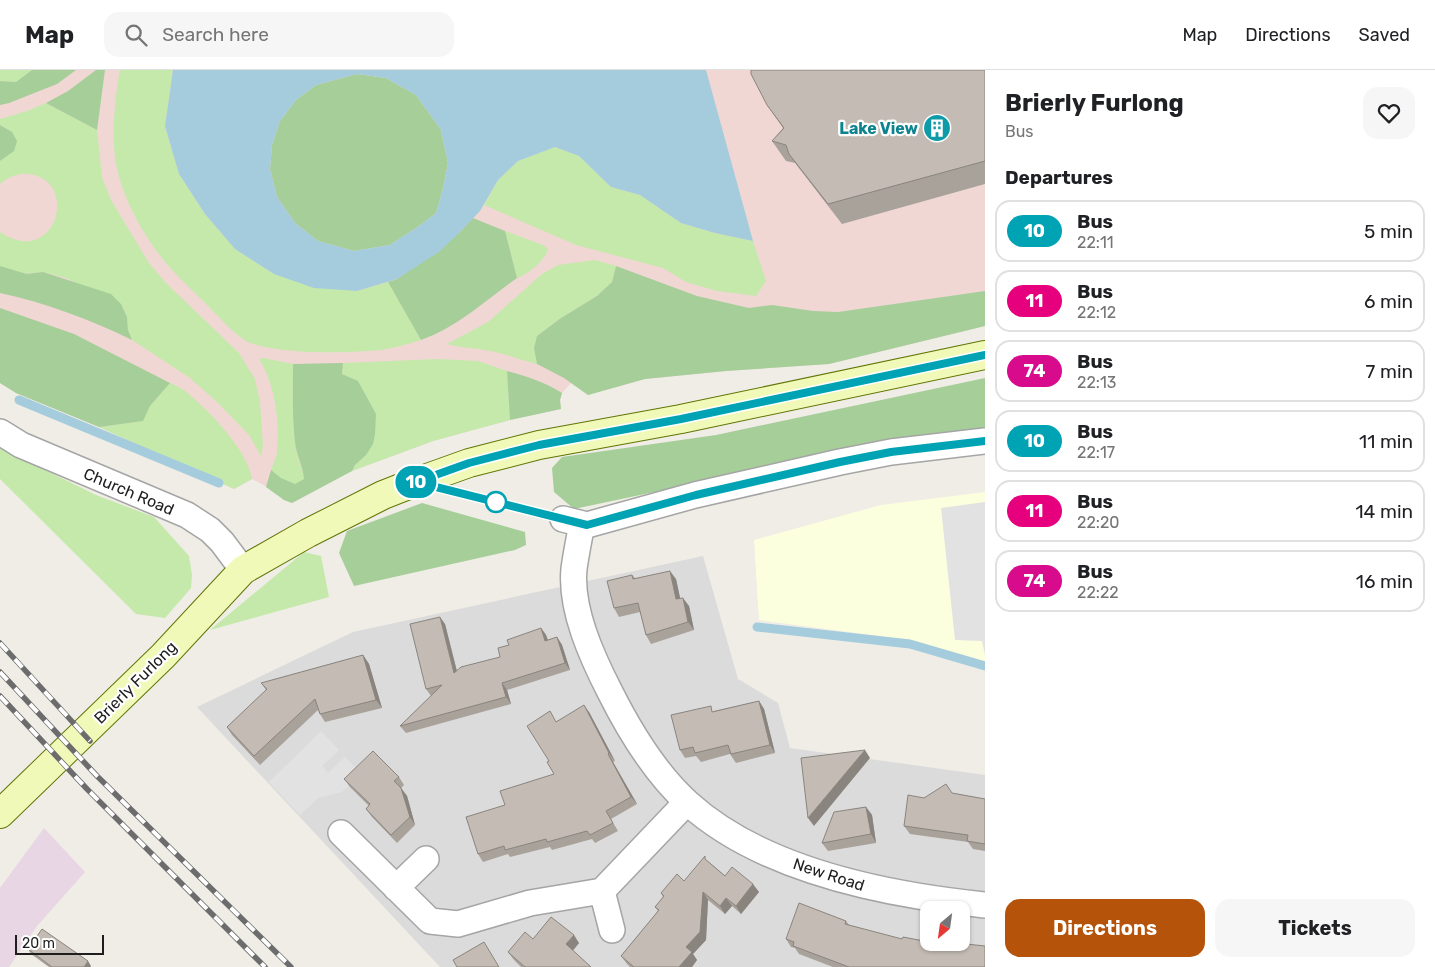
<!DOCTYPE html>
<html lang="en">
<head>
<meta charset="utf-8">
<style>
  :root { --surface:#fff; --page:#f6f6f6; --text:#202124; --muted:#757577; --line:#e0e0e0; --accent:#b45309 }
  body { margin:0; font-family:Rubik,sans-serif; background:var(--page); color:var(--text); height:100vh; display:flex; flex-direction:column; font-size:19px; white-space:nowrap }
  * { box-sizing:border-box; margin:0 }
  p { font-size:16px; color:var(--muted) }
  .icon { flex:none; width:28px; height:28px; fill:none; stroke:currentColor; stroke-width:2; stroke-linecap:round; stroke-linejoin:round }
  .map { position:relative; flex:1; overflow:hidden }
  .details { display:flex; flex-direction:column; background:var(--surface); width:450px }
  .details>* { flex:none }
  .badge { padding:0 10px; border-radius:16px; font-size:18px; line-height:32px }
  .needle { width:32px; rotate:209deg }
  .controls { position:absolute; left:920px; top:831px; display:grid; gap:10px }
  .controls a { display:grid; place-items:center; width:50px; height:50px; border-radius:10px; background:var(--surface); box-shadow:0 1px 4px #0004; font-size:25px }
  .scale { position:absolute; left:15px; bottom:12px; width:89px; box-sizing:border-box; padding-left:5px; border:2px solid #1e1e1e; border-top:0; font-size:14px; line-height:18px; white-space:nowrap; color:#1e1e1e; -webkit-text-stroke:4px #fff; paint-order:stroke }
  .map>.badge { position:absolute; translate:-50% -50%; box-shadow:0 0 0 2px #fff }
  h2 { padding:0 20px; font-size:19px; line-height:45px }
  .round { display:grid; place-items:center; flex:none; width:52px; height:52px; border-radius:15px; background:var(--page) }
  .overview { display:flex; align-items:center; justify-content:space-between; height:85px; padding:0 20px }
  h1 { font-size:24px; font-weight:700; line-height:38px }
  .button { display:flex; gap:10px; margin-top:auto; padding:10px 20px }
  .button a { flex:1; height:58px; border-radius:15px; background:var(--accent); color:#fff; font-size:20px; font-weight:700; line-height:58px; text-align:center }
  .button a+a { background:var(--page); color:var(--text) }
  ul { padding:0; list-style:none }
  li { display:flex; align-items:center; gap:15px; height:62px; margin:0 10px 8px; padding:0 10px; border:2px solid var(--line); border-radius:15px }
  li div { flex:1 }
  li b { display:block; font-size:19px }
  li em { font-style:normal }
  li .badge { min-width:55px; font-weight:700; text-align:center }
  header { display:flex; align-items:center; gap:30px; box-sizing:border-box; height:70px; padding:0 25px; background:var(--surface); border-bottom:1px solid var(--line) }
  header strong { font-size:24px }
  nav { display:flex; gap:28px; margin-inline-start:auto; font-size:18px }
  .search { width:350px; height:45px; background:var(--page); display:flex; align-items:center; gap:12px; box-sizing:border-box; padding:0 18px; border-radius:15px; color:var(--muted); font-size:19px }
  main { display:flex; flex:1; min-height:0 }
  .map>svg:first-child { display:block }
  .residential { fill:#dcdbdb; fill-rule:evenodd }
  .commercial { fill:#f0d7d4 }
  .industrial { fill:#e8d6e4 }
  .education { fill:#fcffde }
  .grass { fill:#c4e9ab }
  .forest { fill:#a5ce99 }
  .parking { fill:#e2e2e2 }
  .water { fill:#a5ccdd; fill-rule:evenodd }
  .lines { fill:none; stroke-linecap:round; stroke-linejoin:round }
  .stream { stroke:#a5ccdd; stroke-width:9 }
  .street-casing { stroke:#a5a5a5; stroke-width:28 }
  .secondary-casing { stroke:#607605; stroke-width:30 }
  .street { stroke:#fff; stroke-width:25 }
  .secondary { stroke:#f1f9b9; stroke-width:28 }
  .rail-casing { stroke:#6c6c6c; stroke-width:5.5 }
  .rail { stroke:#fff; stroke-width:4; stroke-dasharray:11; stroke-linecap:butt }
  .wall { fill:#a9a29b }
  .shaded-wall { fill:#89847e }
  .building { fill:#c4bcb4; stroke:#89847e }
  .line-casing { stroke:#fff; stroke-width:11 }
  .line { stroke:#00a3b4; stroke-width:8 }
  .stop-dot { fill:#fff; stroke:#00a3b4; stroke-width:2.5 }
  .labels { text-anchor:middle; stroke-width:4.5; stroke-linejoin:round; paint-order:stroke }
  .culture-label { font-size:16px; font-weight:bold; fill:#0d838f; stroke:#fff; text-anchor:end }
  .street-label { font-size:16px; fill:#1e1e1e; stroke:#fff }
</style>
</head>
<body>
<header>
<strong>Map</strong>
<div class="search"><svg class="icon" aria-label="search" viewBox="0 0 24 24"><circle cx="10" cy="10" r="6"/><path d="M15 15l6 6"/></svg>Search here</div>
<nav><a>Map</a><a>Directions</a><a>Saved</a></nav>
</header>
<main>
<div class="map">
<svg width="985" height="897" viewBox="0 0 985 897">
  <rect width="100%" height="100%" fill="#efede5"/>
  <path class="residential" d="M703 486 738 609 778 633 790 678 985 705V897H440L197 637 353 562ZM929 840H961V872H929Z"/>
  <path class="commercial" d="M0 0H985V256L829 294 726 301 645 309 588 325 571 313 562 323 560 330 561 339 510 350 433 371 352 401 292 433 284 430 274 421 252 409 234 419 99 357 16 323 0 313Z"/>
  <path class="industrial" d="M44 758 85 802 37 856 9 897H0V818Z"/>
  <path class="education" d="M985 422V594L910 570 759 550 754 470 881 435Z"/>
  <path class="grass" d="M0 0H32L16 12 0 11Z
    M120 0H173L165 56 179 104 205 144 235 179 274 204 357 221 388 212 421 270C408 274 394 278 381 280 344 283 289 285 253 274 237 269 217 244 204 232 186 214 165 195 151 173 134 148 119 117 115 87 112 61 115 26 120 0Z
    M46 33 97 60 102 107 111 130 149 193 166 213 239 283 255 309 260 332 263 376 261 386 249 365 217 332 190 308 132 270 128 260 127 247 121 234 66 208 43 202 27 204 0 196V162C56 200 81 109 28 104 18 103 8 107 0 114V91L5 87 12 62 0 55V49L27 41Z
    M555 77 579 86 611 117 640 125 681 153 715 163 753 171 766 211 756 226 717 221 686 212 663 198 576 175 484 135 498 110 518 91Z
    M505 161 543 175 548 179C546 190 528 204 517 208Z
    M595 190 616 196 612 212 597 226 561 248 537 266 534 278 537 294C521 290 506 284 490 281 476 278 460 278 447 274L488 252 542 204 558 195Z
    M263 288 293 294C293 320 292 346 295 372 296 384 302 396 304 409L295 414 281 408 271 400C273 394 277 387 277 381 280 351 275 315 259 289Z
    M437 289 478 291 507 301 510 350 433 371 352 401 355 395 366 385 376 344 358 311 342 304 343 293Z
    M170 313C177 316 185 320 190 325 212 344 247 380 252 409L234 419 99 357 143 351 150 336Z
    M0 378 96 425 154 447 189 486 192 505 191 518 165 548 136 544 0 409Z
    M304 482 321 486 329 527 210 560Z"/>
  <path class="forest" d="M32 0H76L57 14 9 33 0 35V11L16 12Z
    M96 0H105L97 60 46 33 68 21Z
    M357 4 386 8 416 25 441 60 448 93 443 119 436 143 422 154 390 175 354 181 318 171 295 153 277 127 270 99 272 75 280 51 296 30 316 15Z
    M0 55 12 62 17 71 14 81 0 91Z
    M473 148 505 161 517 208C486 230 458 257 421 270L388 212 397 209 459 163Z
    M0 196 27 204 43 202 111 224 121 234 127 247 128 260 132 270C89 249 46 233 0 223Z
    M616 196 697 226 749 238 772 235 813 241 838 242 985 221V256L829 294 726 301 645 309 588 325 564 308 537 294 534 278 537 266 561 248 597 226 612 212Z
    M0 238 74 264 170 313 150 336 143 351 99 357 16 323 0 313Z
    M343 293 342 304 358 311 376 344 375 364 373 374 366 385 355 395 352 401 292 433 284 430 266 417 271 400 281 408 295 414 304 409C303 396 296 384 295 372 292 346 293 320 293 294Z
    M507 301C526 306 545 312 562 323L560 330 561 339 510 350Z
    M985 308V357L800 391 574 439 554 422 552 398 562 387 716 365Z
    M422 433 525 462 526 475 515 480 354 516 339 483 347 461Z"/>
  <path class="parking" d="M985 432V585L982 571 955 570 941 438Z
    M321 661 339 680 322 696 328 703 345 687 361 704 342 722 318 728 300 745 269 712Z"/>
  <path class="water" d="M173 0H706L753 171 715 163 681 153 640 125 611 117 579 86 555 77 518 91 498 110 480 141 459 163 439 182 397 209 357 221 314 218 274 204 235 179 205 144 179 104 165 56ZM357 4 386 8 416 25 441 60 448 93 443 119 436 143 422 154 390 175 354 181 318 171 295 153 277 127 270 99 272 75 280 51 296 30 316 15Z"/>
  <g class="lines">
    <path class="stream" d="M19 330 219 413
      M757 557 910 574 985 596"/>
    <g class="street-casing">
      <path id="street" d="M0 362 21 375 187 445 210 460 222 472 243 500
        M563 449 587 455 695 425 840 392 891 382 985 371
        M582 454C579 469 576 484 574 499 570 539 592 587 610 622 629 660 656 704 688 733 763 801 887 825 985 835
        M341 763 430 851 458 854 530 833 602 821 687 732
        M396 818 426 789
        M602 821 612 860"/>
    </g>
    <g class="secondary-casing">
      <path id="secondary" d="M0 744 163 586 243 500 308 463 383 425 416 412 469 393 539 375 681 349 985 285"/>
    </g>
    <use href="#street" class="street"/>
    <use href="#secondary" class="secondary"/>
    <g class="rail-casing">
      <path id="rail" d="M0 573 90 671
        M0 602 97 706 291 897
        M0 626 87 719 265 897"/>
    </g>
    <use href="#rail" class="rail"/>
  </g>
  <path class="wall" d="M985 0V114L842 154 795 93 786 91 772 71 783 58 767 35Z
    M632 505 635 508 676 509 680 528 689 536 694 560 651 574 646 565 640 542 619 547 614 538Z
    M445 554 457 601 500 587 509 575 541 558 546 565 548 570 557 567 562 575 570 600 507 620 511 634 406 663 400 656 431 626 426 619Z
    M363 585 369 594 382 638 325 652 320 644 318 640 260 695 232 665 227 657 266 620 261 613Z
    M759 631 764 639 775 683 736 693 730 684 701 692 696 686 685 688 680 680 714 641Z
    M589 642 615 691 613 692 637 734 611 749 618 761 595 773 592 769 552 780 550 777 510 787 508 784 483 792 478 784 505 735 554 704 549 691 557 651Z
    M399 707 404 715 401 718 407 726 415 755 397 773 372 747 366 739 369 736 350 717 344 709Z
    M952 723 985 729V781L973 779 968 772 910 764 904 756 924 728Z
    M866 737 872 745 876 773 828 781 822 773Z
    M710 793 725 806 759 822 741 844 732 836 725 844 708 830 706 870 693 884 697 890 692 897H630L627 894 621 886 658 841 655 837 663 827 661 823 684 811Z
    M846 851 849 855 985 897H833L799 884 795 878 791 877 786 869Z
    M579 873 573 881 591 897H521L514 890 508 882Z
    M28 879 91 896 90 897H49L31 884Z"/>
  <path class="shaded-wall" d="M670 501 676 509 682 537 676 529Z
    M683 528 689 536 694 560 688 552Z
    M440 547 445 554 459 610 454 603Z
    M541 558 546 565 550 578 545 571Z
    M557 567 562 575 570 600 565 593Z
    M363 585 369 594 382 638 376 630Z
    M502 613 507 620 511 634 506 627Z
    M759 631 764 639 775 683 770 675Z
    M584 635 589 642 615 691 609 683Z
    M865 680 870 688 814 756 808 748Z
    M608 684 613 692 637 734 631 727Z
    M401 718 407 726 415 755 410 747Z
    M866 737 872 745 876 773 871 764Z
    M753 814 759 822 741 844 736 836Z
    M703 822 708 830 706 870 693 884 697 890 692 897H679L686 877Z
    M726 828 732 836 725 844 720 836Z
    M574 865 579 873 571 882 566 874Z
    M88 891 91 896 90 897H84Z"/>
  <path class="building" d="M751 0H985V91L828 134 789 84 786 75 772 71 784 58 767 35 751 4Z
    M670 501 676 529 683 528 688 552 646 565 638 533 614 538 607 511 632 505 633 509Z
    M440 547 454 603 461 597 500 587 498 578 509 575 507 570 541 558 545 571 557 567 565 593 502 613 506 627 400 656 442 615 426 619 410 554Z
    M363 585 376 630 320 644 315 629 254 686 227 657 267 619 261 613Z
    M759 631 770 675 731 684 728 675 695 683 693 677 680 680 671 645 711 636 712 642Z
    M584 635 609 683 608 684 631 727 606 741 613 753 590 765 587 761 547 772 546 769 505 780 504 776 478 784 466 747 505 735 500 721 554 704 547 692 549 691 527 656 550 641 556 652Z
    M865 680 808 748 801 688Z
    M373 681 399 707 394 711 401 718 410 747 391 765 366 739 370 734 344 709Z
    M946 714 952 723 985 729V774L967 771 968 765 904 756 908 725 924 728Z
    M866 737 871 764 822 773 834 742Z
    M705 786V789L725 806 732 797 753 814 736 836 726 828 720 836 703 822 700 862 686 877 692 882 679 897H634L621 886 659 840 655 837 664 826 661 823 677 804 684 811Z
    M799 833 846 851 845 854 902 869 903 867 929 872H934L965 878 966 874 985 876V897H849L793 876 794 872 786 869Z
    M551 847 574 865 566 874 591 897H525L508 882 525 862 533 869Z
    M42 859 88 891 84 897H52L28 879Z
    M484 872 499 897H457L453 890Z"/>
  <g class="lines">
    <g class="line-casing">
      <path id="line" d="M985 285 681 349 539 375 469 393 416 412 587 455 696 425 840 392 891 382 985 371"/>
    </g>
    <use href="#line" class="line"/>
  </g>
  <defs>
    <g id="building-disc" transform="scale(1.4375)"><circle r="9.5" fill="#0f9aa8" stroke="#fff"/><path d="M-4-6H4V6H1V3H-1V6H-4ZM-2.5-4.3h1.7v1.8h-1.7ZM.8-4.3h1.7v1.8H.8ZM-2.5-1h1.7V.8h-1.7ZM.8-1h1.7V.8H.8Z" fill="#fff"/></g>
  </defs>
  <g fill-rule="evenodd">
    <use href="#building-disc" x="937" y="58"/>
  </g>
  <circle class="stop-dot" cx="496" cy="432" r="10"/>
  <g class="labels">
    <g class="culture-label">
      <text x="918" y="64">Lake View</text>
    </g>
    <g class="street-label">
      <text transform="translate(129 421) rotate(23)" y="6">Church Road</text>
      <text transform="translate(135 612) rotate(-45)" y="6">Brierly Furlong</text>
      <text transform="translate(829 804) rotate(18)" y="6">New Road</text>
    </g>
  </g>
</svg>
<div class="controls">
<a><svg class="needle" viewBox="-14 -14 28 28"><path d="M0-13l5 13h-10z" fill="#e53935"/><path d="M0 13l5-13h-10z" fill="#757577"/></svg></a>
</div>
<div class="scale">20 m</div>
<b class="badge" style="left:416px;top:412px;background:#00a3b4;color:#fff">10</b>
</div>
<section class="details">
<div class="overview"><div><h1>Brierly Furlong</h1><p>Bus</p></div><a class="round"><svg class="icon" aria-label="heart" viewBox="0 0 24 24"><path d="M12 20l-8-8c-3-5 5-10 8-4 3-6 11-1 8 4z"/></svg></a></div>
<h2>Departures</h2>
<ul>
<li><span class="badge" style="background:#00a3b4;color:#fff">10</span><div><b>Bus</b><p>22:11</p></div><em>5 min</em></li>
<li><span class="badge" style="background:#e6007e;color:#fff">11</span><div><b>Bus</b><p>22:12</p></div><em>6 min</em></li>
<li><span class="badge" style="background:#d70b8c;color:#fff">74</span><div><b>Bus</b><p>22:13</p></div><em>7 min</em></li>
<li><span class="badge" style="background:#00a3b4;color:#fff">10</span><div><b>Bus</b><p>22:17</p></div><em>11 min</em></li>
<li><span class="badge" style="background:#e6007e;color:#fff">11</span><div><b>Bus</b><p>22:20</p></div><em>14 min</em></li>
<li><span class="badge" style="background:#d70b8c;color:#fff">74</span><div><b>Bus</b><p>22:22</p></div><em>16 min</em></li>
</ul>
<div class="button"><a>Directions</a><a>Tickets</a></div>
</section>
</main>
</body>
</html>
